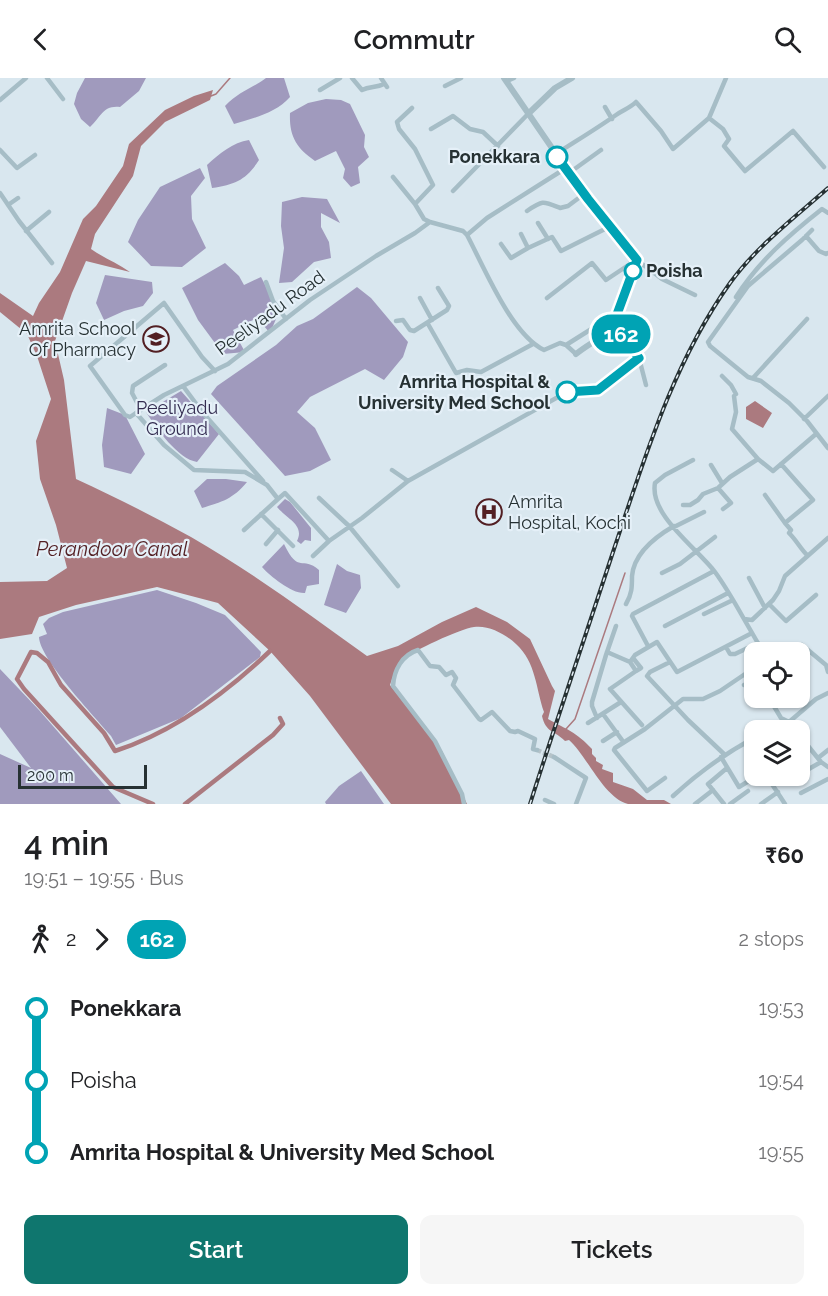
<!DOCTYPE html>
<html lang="en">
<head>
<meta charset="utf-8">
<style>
  :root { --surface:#fff; --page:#f6f6f6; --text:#202124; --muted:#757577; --accent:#0f766e }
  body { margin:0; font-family:Raleway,sans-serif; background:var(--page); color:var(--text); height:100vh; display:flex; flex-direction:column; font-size:22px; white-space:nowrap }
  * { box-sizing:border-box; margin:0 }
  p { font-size:20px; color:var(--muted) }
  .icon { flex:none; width:33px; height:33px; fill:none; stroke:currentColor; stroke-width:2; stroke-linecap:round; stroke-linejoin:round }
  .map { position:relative; height:726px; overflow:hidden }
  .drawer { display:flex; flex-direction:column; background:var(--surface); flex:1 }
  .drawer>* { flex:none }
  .badge { padding:0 12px; border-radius:20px; font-size:21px; line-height:39px }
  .buttons { position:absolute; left:744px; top:564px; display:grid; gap:12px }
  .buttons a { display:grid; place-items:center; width:66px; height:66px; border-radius:12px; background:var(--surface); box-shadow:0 2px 4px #0004; font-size:30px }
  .scale { position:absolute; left:18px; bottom:15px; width:129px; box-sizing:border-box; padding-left:6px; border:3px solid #263133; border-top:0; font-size:16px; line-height:21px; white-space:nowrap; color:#263133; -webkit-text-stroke:4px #e5f0f8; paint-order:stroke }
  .map>.badge { position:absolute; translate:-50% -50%; box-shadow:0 0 0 3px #fff }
  .legs { display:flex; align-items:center; gap:9px; height:66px; padding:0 24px; font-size:20px }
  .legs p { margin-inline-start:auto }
  .head { display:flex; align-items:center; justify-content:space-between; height:102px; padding:0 24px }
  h1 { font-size:33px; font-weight:600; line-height:45px }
  .cta { display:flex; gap:12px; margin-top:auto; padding:12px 24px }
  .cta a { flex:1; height:69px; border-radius:12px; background:var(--accent); color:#fff; font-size:24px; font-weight:600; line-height:69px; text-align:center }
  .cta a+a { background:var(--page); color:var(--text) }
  ul { padding:0 24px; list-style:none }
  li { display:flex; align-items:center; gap:21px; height:72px; font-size:22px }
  li i { display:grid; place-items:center; width:9px; height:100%; margin:0 8px; background:currentColor }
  li i::after { content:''; width:15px; height:15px; margin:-8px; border:4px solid; border-radius:50%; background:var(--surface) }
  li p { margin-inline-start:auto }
  li:first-child i { background:linear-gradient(#0000 50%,currentColor 0) }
  li:last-child i { background:linear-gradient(currentColor 50%,#0000 0) }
  header { display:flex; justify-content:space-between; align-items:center; height:78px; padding:0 24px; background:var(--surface); font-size:27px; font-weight:600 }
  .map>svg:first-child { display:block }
  .green { fill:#a09abd }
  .water { fill:#ab7a7f }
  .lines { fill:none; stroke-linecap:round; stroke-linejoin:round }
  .stream { stroke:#ab7a7f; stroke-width:1.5 }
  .canal { stroke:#ab7a7f; stroke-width:4.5 }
  .minor-tunnel { stroke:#b5c3c9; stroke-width:4.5; stroke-dasharray:4.5 2; stroke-linecap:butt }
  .minor { stroke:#a6bdc6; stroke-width:4.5 }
  .tertiary { stroke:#a6bdc6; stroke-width:6 }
  .rail-casing { stroke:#263133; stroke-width:4 }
  .rail { stroke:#e5f0f8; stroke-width:1.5; stroke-dasharray:4.5; stroke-linecap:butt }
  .line-1-casing { stroke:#fff; stroke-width:14 }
  .line-1 { stroke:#00a3b4; stroke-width:9 }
  .stop-1-dot { fill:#fff; stroke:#00a3b4; stroke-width:3 }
  .labels { text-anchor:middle; stroke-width:4.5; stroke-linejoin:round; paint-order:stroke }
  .stop-label { font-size:18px; font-weight:bold; fill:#263133; stroke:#e5f0f8; text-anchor:end }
  .street-label { font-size:18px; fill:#263133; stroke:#e5f0f8 }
  .poi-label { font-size:18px; fill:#263133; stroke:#e5f0f8; text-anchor:end }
  .park-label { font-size:18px; fill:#332c50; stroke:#e5f0f8 }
  .water-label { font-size:20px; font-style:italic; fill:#521f23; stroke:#e5f0f8 }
</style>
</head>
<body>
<header><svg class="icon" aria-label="back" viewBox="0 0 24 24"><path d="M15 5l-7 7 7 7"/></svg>Commutr<svg class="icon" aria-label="search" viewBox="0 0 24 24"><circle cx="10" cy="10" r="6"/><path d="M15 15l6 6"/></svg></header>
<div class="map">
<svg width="828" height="726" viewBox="0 0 828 726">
  <rect width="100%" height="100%" fill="#d9e7ef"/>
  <path class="green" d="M85 0H146L139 13 120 29C103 27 101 39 90 49L81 41 74 26 77 15Z
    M266 0H284L290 19C276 35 254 40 234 46L225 28C238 14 251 11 266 0Z
    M326 21 341 22 350 26 365 57 364 69 369 79 358 89 360 105 351 109 343 100 345 91 336 73 315 83C296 70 289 58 290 35L308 25Z
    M249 62 259 82C246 102 236 106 212 110L207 87C219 76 233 64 249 62Z
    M200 90 205 100 191 118 192 141 206 170 182 189 151 188 128 164 138 142 160 109Z
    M302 119 327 121 340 145 321 135V149L329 164 331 180 314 184 292 204 279 205 284 170 281 148 282 124Z
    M225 185 239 198 244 207 261 199 279 234 270 255 257 240 233 252 245 274 223 276 198 242 182 210Z
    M105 197 152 204 153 215 143 228 124 233 104 242 96 225Z
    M357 209 371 220 408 264 403 279 384 302 365 291 310 319 297 334 315 350 331 382 310 393 285 398 211 316 217 308 276 267 297 248 313 241Z
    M181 313 219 356 197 384C178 381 156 350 146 334Z
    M107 330 125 337 145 376 131 396 104 389 102 367Z
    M207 401H226L247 404C233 421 222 424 202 430L194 413Z
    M285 421 290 424 311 450V463L305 462 301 466 297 463C305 447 287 441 277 429Z
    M284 466C299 497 302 477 319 492V506L307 508 305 515C292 516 270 498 262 489Z
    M337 486 347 493 360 497 361 510 346 535 324 527Z
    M157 512 196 525 225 537 261 574 260 579 181 640 116 667 111 658C95 639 39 580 39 559L47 556 43 546 49 540 63 534Z
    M0 591 39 632 121 726H0V676L31 690 0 649Z
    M361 693 384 726H326L325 724 339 708Z"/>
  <path class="water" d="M213 12 210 22 165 44 141 68 133 98 95 156 91 171C104 180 117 185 130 194L86 183 72 215 55 263 64 302 76 401C115 419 153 438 191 459 252 494 310 537 367 578L398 568 442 544 476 529 507 544 530 561 552 608 555 613 548 641C568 652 576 654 592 671V676L596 680V683L603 687 602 691 613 695V704L633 711 647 722H664L671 726C658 726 641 726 628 726 604 720 587 678 569 662L565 663C554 652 546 655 542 638L544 634C536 611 536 584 516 566 505 556 489 547 474 549 460 551 412 573 402 582 396 587 393 599 390 607L442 673 467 726H391L310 618 270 573 218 525 157 509 76 527 39 539 32 556 0 561V504L47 503 67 490 56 447 40 401 36 363 51 321 37 278 27 256 0 234V215L33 238 39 225 60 194 83 141 96 128 123 88 129 66 165 32 194 18Z
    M755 323 772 335 763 350 746 341V329Z"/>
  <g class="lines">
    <path class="stream" d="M211 18 216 16 230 0
      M566 651 575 641 625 495"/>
    <path class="canal" d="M153 726 113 709 24 611 17 601 31 574 37 575 48 584 61 607 104 655 115 673C174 654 226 615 270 573
      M185 726 273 657 283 646 280 640"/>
    <path class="minor-tunnel" d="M537 672 554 679"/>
    <path class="minor" d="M47 0 63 21
      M352 0 362 12C370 8 376 10 384 6
      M381 0 387 9
      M507 3 514 0
      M445 8 461 0
      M320 12 340 0
      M0 22 26 0
      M605 29 612 41
      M412 30 397 44 399 51 415 71 433 107 415 126 424 141 430 144
      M709 40 723 51 729 61 724 68 745 93 793 53 824 89
      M431 51 453 38 470 51 483 54 498 68
      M0 72 17 90 35 77
      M556 76C576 63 596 51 616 37 623 32 630 30 636 24L661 53 673 71 709 40 726 0
      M569 95 601 72
      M393 99 415 126
      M453 113 528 36
      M0 115 19 143 52 185
      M8 127 18 120
      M527 133C543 122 543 123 560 130L568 128 584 116
      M538 145 548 161
      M812 152 802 162 748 208 708 264 710 268 748 299 761 303 789 325 807 343 828 370
      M26 153 49 134
      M521 156 528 170
      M467 157 487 140 566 90
      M806 158 819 173 826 176 828 175
      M501 166 511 180 528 170 552 159 561 173 611 148
      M637 182 662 201 695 217
      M266 204 273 223 286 241
      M736 219C759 183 789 157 822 131L828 135
      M420 220 432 242
      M547 220 592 185 606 202 630 186 634 178
      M396 243 403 242 410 252 414 253 447 232 449 228 438 210
      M428 246 456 295 467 292 481 294 533 266
      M566 267 612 238 616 239
      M576 276 566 267 560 265 544 272C511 256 484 189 467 157L463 153 430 144 415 155 376 178 310 222 228 286 164 317 136 335 164 367 194 392 245 394 267 407 278 421 285 415 329 463 362 440 408 403 567 314 598 312 639 280 646 307
      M722 298 731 307 736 316
      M753 300 807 241
      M183 308 203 335 263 403
      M734 318 736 334 732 351 758 381 773 393 816 356
      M141 332 132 315 133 308 165 287
      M136 335 130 339 125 337 90 288 164 225 202 279 215 293
      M804 341 828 318
      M693 382 665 397 655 405C649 437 697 470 715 494 726 509 735 525 744 541L752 542 773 522 779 513 785 498 828 460
      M711 387 722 405
      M392 392 408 403
      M718 410 731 425 723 431
      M765 417 785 445 813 422 781 386
      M319 420 349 448 398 508
      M683 427H690L698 422 703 416 718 410 730 399 758 381
      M261 436 293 468
      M785 445 791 452 789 455C797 463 800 470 807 477
      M674 449 704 434
      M244 452 278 421
      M266 466 278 452
      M313 478 329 463
      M662 495 680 486 715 459
      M749 500 765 530
      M626 526C632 516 632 509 632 498 634 475 655 459 674 448
      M769 526 786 543 816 517
      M704 536 733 522
      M744 541 763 574
      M665 548 728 515
      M802 567 826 587 828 594
      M648 568 632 538 633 536 714 493
      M726 569 730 576H735L758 565
      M607 574 630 584
      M779 574 788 567
      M633 580 641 590 636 593
      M670 584 650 594 647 598 688 642 724 676
      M744 607 754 602
      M769 620 781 640 789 644
      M603 636 622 662
      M597 640 592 628V624L606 577 616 548
      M588 645 621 624
      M642 647 610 611 636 593 630 584 635 577 657 564 677 594 679 593 752 555
      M771 652 789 644
      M795 652 789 644 816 621 828 615
      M800 658 821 684 828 689
      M603 663 617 654
      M554 679 586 700 576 726
      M721 679 739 709 752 701
      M818 680 828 672
      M800 696 821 684
      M786 698 789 703 798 698
      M665 700 647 713 614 672 615 670 645 651 683 621H703L720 613 748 594 753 593 754 595
      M768 700 785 726
      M801 715 828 701
      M673 718C698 695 724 676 754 660
      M545 722 554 726
      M464 726 462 716 435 663 393 608C394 592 402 577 418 572L430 588 439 589 446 597 452 594 456 600 453 607 479 641 481 642 492 634 510 653 515 654 518 653 535 661 533 671 537 672
      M695 726 713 712
      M724 726 708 706 727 690
      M730 726 748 713
      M761 726 778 714"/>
    <path class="tertiary" d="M504 0 587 121 637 182 616 239 617 251 639 280
      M528 36 555 10 572 0
      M576 276C593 262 605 261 616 240"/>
    <g class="rail-casing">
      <path id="rail" d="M530 726C557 641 586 556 614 471 645 379 673 285 730 205 757 168 794 140 828 110"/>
    </g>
    <use href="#rail" class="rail"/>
  </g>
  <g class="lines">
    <g class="line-1-casing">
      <path id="line-1" d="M557 79 588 121 637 182 616 239 617 250 639 280 598 312 567 314"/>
    </g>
    <use href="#line-1" class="line-1"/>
  </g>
  <defs>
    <g id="university-ring" transform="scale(1.35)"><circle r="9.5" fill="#e5f0f8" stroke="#521f23" stroke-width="1.5"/><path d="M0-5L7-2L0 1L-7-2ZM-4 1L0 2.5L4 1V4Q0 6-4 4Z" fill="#521f23"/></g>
    <g id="hospital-ring" transform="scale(1.35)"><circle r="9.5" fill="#e5f0f8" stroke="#521f23" stroke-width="1.5"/><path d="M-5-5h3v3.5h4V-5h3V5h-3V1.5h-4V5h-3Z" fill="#521f23"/></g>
  </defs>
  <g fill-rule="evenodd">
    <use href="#university-ring" x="156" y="261"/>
    <use href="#hospital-ring" x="489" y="434"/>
  </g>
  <g class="stop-1-dot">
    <circle cx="557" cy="79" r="10"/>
    <circle cx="633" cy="193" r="8"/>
    <circle cx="567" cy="314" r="10"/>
  </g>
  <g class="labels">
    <g class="stop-label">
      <text x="540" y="85">Ponekkara</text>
      <text x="646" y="199" text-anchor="start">Poisha</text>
      <text x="550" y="310">Amrita Hospital &amp;<tspan x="550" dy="21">University Med School</tspan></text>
    </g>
    <g class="street-label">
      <text transform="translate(270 235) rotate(-36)" y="6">Peeliyadu Road</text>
    </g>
    <g class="poi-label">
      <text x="136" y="257">Amrita School<tspan x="136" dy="21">Of Pharmacy</tspan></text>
      <text x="508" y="430" text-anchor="start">Amrita<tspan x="508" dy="21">Hospital, Kochi</tspan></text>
    </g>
    <g class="park-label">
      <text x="177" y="336">Peeliyadu<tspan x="177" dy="21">Ground</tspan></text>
    </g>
    <g class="water-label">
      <text x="112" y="478">Perandoor Canal</text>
    </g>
  </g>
</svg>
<div class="buttons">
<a><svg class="icon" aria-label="locate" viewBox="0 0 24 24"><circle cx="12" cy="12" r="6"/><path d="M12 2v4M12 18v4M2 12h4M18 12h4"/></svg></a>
<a><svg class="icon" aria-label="layers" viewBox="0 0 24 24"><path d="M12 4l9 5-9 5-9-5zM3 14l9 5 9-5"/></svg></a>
</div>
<div class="scale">200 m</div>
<b class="badge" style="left:621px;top:256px;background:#00a3b4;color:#fff">162</b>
</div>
<section class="drawer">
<div class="head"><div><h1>4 min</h1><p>19:51 – 19:55 · Bus</p></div><b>₹60</b></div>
<div class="legs"><svg class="icon" aria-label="walk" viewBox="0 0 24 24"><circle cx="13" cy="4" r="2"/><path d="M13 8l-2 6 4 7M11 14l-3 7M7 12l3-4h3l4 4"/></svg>2<svg class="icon" aria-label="forward" viewBox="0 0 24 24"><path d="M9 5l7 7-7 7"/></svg><b class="badge" style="background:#00a3b4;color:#fff">162</b><p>2 stops</p></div>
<ul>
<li><i style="color:#00a3b4"></i><b>Ponekkara</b><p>19:53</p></li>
<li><i style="color:#00a3b4"></i><span>Poisha</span><p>19:54</p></li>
<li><i style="color:#00a3b4"></i><b>Amrita Hospital &amp; University Med School</b><p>19:55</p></li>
</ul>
<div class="cta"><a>Start</a><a>Tickets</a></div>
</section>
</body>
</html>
